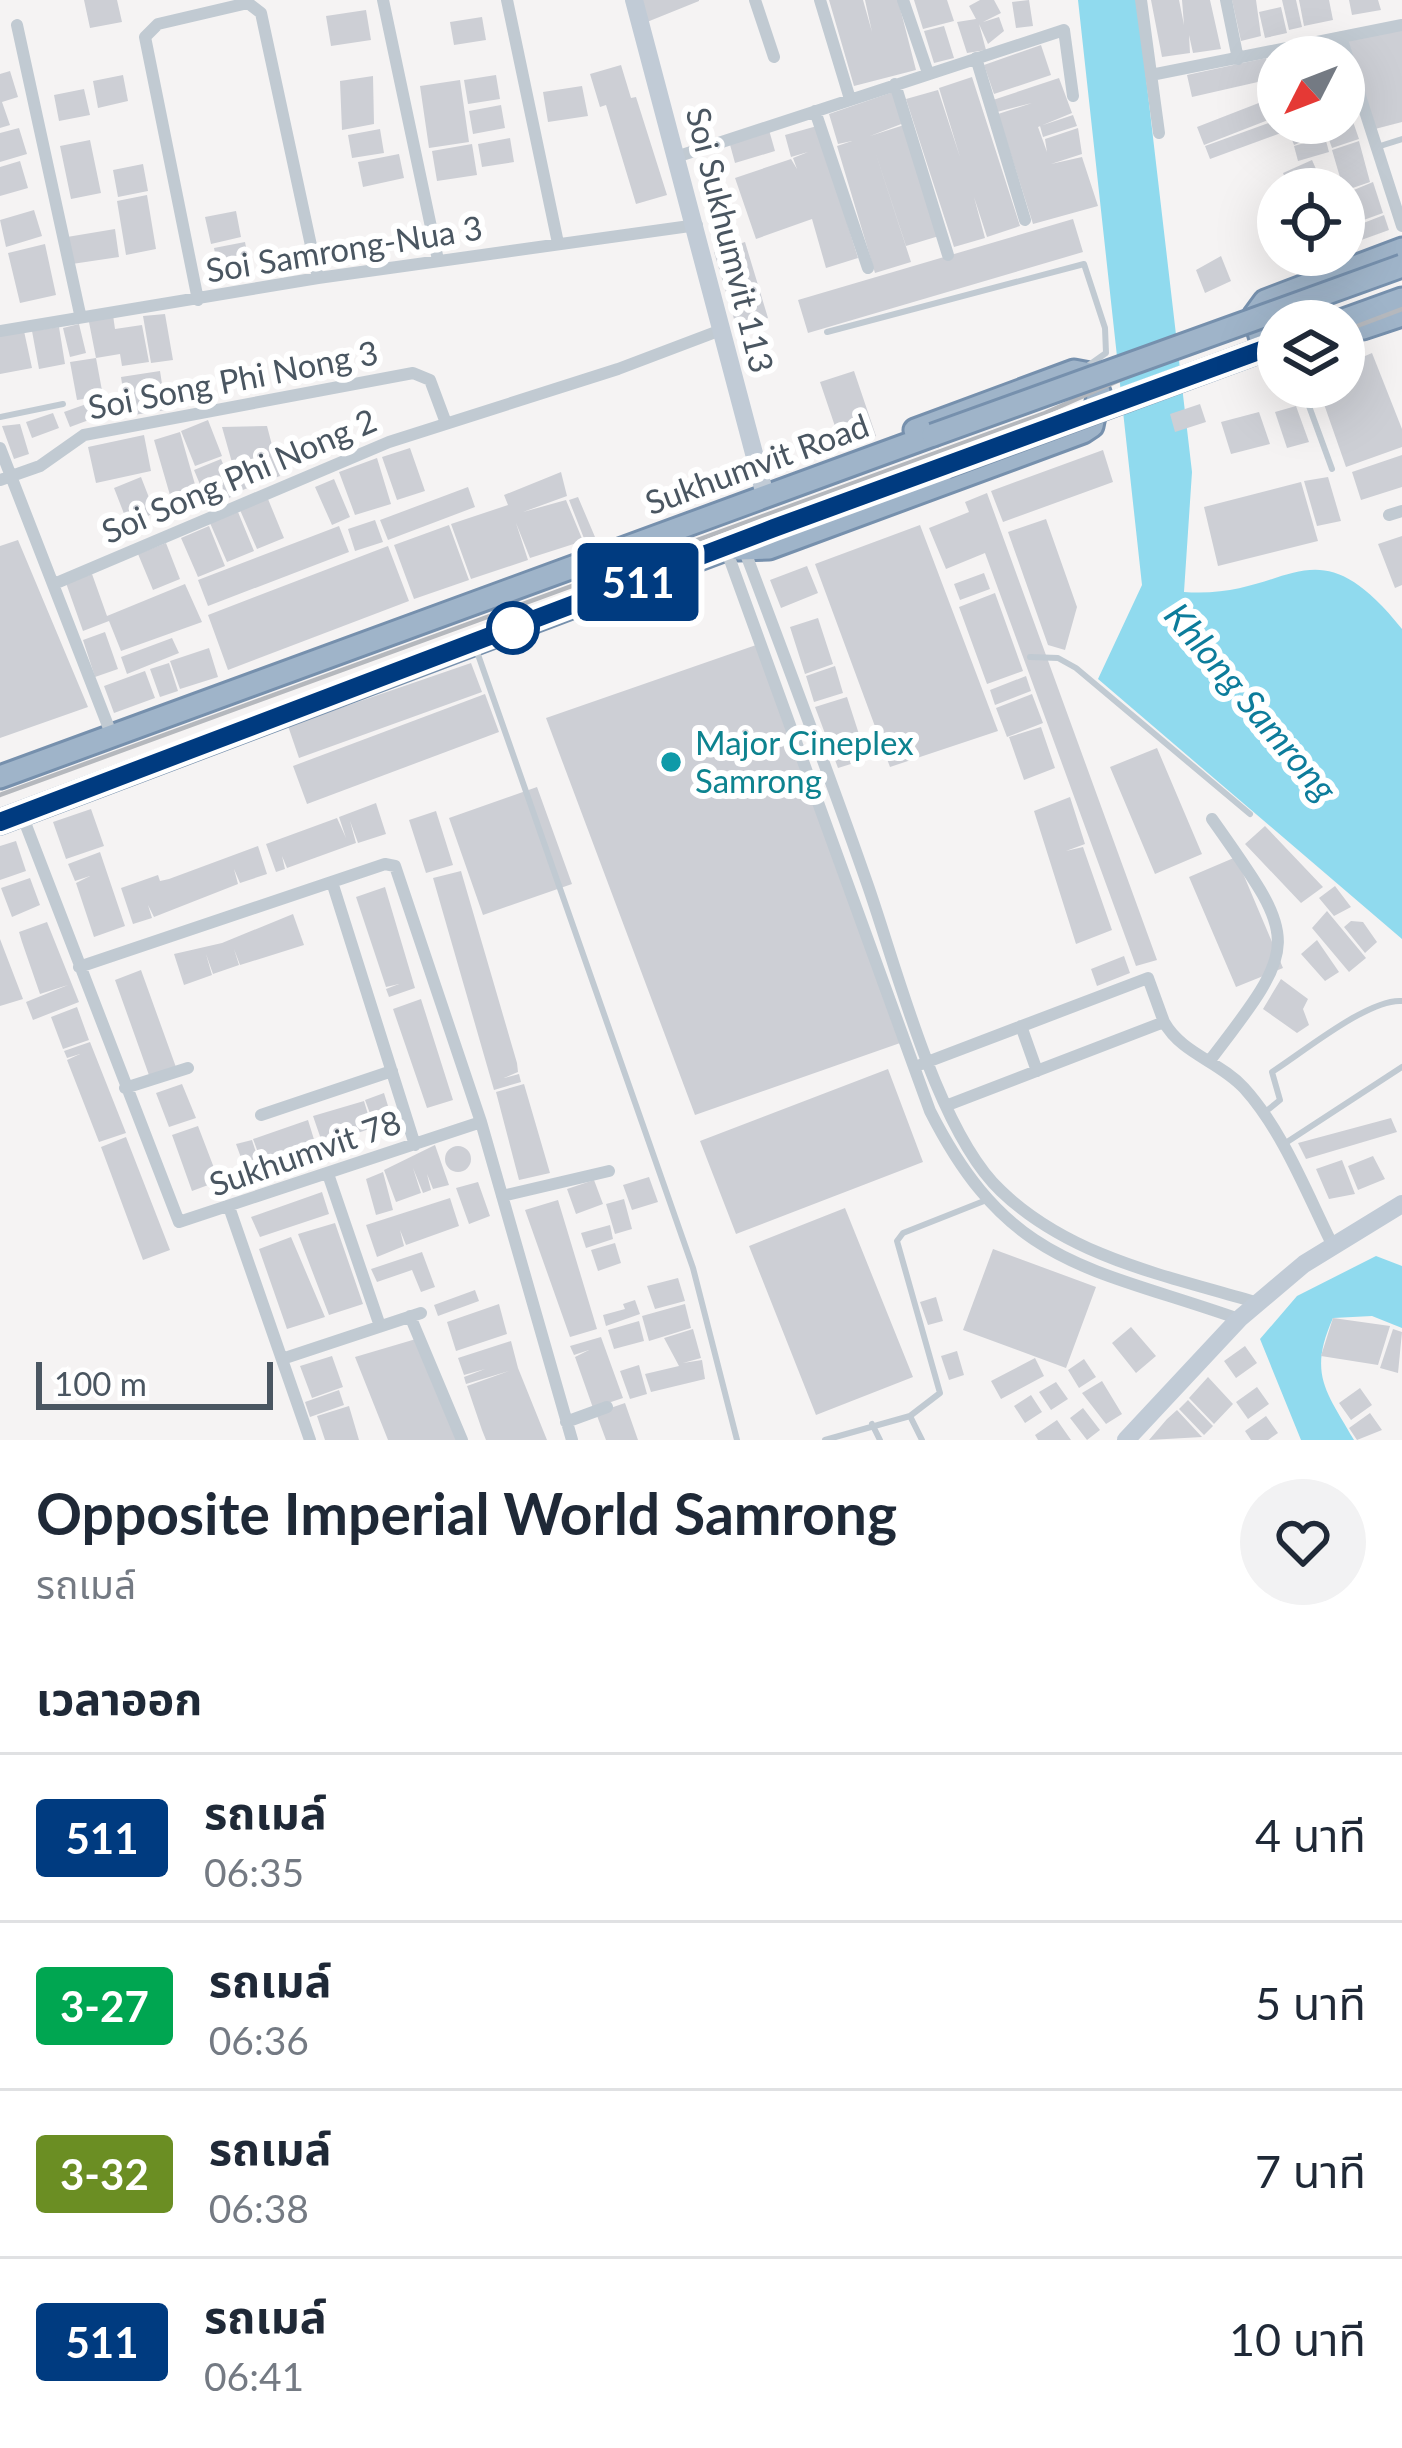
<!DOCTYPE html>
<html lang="th">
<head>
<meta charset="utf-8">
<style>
  :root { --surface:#fff; --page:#f2f2f3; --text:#1f2937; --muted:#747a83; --line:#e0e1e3 }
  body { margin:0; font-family:Lato,"Noto Sans Thai",sans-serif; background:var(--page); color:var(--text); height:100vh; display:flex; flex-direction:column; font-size:45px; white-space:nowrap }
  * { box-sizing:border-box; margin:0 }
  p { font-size:39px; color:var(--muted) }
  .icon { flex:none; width:66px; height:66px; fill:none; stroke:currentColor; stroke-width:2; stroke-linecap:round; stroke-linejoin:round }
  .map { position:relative; height:1440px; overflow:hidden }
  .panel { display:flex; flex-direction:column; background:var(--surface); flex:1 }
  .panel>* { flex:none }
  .badge { padding:0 24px; border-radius:9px; font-size:42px; line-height:78px }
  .needle { width:78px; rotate:228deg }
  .buttons { position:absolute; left:1257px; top:36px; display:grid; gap:24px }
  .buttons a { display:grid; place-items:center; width:108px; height:108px; border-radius:50%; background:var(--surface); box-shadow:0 12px 48px #0002; font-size:60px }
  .scale { position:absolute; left:36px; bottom:30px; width:237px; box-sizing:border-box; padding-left:12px; border:6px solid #4a5661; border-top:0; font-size:33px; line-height:42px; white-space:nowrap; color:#4a5661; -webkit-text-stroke:9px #fff; paint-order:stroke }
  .map>.badge { position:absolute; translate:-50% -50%; box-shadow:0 0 0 6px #fff }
  h2 { padding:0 36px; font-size:45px; line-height:108px }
  .round { display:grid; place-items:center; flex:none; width:126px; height:126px; border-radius:63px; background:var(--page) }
  .headline { display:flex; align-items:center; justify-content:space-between; height:204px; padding:0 36px }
  h1 { font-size:57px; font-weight:700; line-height:90px }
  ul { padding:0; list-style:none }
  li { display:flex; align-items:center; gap:36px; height:168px; padding:0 36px; border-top:3px solid var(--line) }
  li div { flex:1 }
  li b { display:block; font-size:45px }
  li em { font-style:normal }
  li .badge { min-width:132px; font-weight:700; text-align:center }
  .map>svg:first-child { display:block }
  .water { fill:#90daee }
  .building { fill:#cdcfd5 }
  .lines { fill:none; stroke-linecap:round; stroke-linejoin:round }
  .trunk-casing { stroke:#7690ad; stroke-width:27 }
  .service { stroke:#c1cad2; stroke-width:6 }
  .minor { stroke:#c1cad2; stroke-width:12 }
  .secondary { stroke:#c1cbd6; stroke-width:18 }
  .trunk { stroke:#9fb4c9; stroke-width:21 }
  .rail { stroke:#b5b8bd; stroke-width:4.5 }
  .trunk-bridge-casing { stroke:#7690ad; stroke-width:27; stroke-linecap:butt }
  .trunk-bridge { stroke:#9fb4c9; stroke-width:21 }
  .line-casing { stroke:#fff; stroke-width:27 }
  .line { stroke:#003b80; stroke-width:18 }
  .stop-dot { fill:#fff; stroke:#003b80; stroke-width:6 }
  .culture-dot { fill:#0f9aa8; stroke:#fff; stroke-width:4.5 }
  .labels { text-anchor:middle; stroke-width:12; stroke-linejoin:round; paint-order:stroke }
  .street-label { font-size:33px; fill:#4a5661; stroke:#fff }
  .culture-label { font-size:33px; fill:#0d838f; stroke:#fff; text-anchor:start }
  .water-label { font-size:36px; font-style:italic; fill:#0c7c9b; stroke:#fff }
</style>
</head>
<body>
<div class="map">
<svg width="1402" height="1440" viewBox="0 0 1402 1440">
  <rect width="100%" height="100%" fill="#f5f3f3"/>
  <path class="water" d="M1078 0H1137L1192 472 1184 592C1291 600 1312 517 1402 629V939L1098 679 1142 585Z
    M1376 1256 1402 1266V1328L1372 1316 1333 1318C1308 1374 1326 1391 1354 1440H1301L1260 1339 1297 1296Z"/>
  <path class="building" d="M84 0H117L122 22 90 28Z
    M641 0H699V1L647 22Z
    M829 0H863L872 32 865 0H898L916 70 854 86Z
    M914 0H947L954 21 923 29Z
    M980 0H994L1001 13 983 22 999 17 1004 31 988 44 979 24 986 50 967 53 957 22 976 19 969 6Z
    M1029 0 1033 26 1016 28 1012 2Z
    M1151 0H1179L1184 25 1182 0H1210L1221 49 1193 53 1189 35 1190 53 1162 57Z
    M1232 0H1256L1261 36 1241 41Z
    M1282 0H1296L1302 27 1289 30Z
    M1299 0H1329L1333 20 1304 26Z
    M1349 0H1378L1381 10 1352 15Z
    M1281 7 1287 33 1265 38 1259 12Z
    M366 10 371 40 331 46 326 16Z
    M482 17 486 40 454 45 450 22Z
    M944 26 954 58 934 63 924 31Z
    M1402 29V122L1375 129 1345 41Z
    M1041 45 1051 75 994 94 984 65Z
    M1266 58 1271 79 1192 97 1187 75Z
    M621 65 631 98 636 97 667 195 636 204 606 105 600 107 590 74Z
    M10 71 18 97 2 102 10 125 0 128V74Z
    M123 75 128 101 98 108 93 81Z
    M496 75 500 99 468 104 464 80Z
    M373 76 374 124 342 130 340 81Z
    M972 77 1020 226 987 237 974 197 985 238 954 247 906 99 938 90 960 157 939 88Z
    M1059 78 1072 113 1038 127 1047 152 1045 139 1078 128 1082 154 1051 164 1082 157 1098 206 1033 224 998 114 1032 103 997 112 993 100Z
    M460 80 469 142 429 148 420 86Z
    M582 86 588 116 548 122 543 92Z
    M84 89 90 115 59 121 54 95Z
    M893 92 904 123 870 136 904 125 939 236 906 246 873 145 911 262 875 273 837 146 852 141 838 144 829 114Z
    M1269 99 1276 117 1204 145 1197 127Z
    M501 105 505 128 473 134 469 111Z
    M1349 110 1359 139 1332 148 1323 123H1344V112Z
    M1073 115 1077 126 1043 137 1040 126Z
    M1277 120 1281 133 1210 159 1205 146Z
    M1284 123H1319L1323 133 1294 145 1289 132 1304 124 1287 130Z
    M817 126 858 258 826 268 812 219 756 239 735 178 791 159 797 169 793 158 808 152 791 157 785 135Z
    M19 128 27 154 0 162V133Z
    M380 129 384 153 352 158 348 135Z
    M769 130 775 151 735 163 729 141Z
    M1325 137 1329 152 1298 161 1294 146Z
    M510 138 514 162 482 167 478 144Z
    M90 140 101 193 71 199 60 146Z
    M1359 141 1370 182 1344 191 1332 150Z
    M472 144 477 175 437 181 432 151Z
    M399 154 404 178 363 187 358 162Z
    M1312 160 1320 178 1290 189 1283 173Z
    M20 161 28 188 0 196V167Z
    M143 164 148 191 118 197 113 170Z
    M1373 182 1383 213 1347 226 1344 194Z
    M147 195 156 249 126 255 117 201Z
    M34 210 42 236 6 247 0 220Z
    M236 211 241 237 211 244 205 217Z
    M1384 215 1389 230 1353 243 1348 229Z
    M1073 219 1083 252 808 333 798 300Z
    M115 229 119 257 72 264 67 237Z
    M245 242 250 268 219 274 214 248Z
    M745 242 768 318 737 329 714 252Z
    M45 244 56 295 20 303 8 253Z
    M1221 256 1231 281 1205 293 1196 270Z
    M165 314 173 360 151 363 143 316Z
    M113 315 115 329 142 325 149 362 122 366 120 354 96 358 88 317Z
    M79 324 86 353 70 357 63 328Z
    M59 327 65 364 39 369 32 331Z
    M24 331 32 368 0 374V336Z
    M1372 353 1402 429V447L1346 467 1318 387H1344V365Z
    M96 358 103 396 77 400 70 362Z
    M160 371 166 410 127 416 121 377Z
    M854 371 876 436 842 447 820 382Z
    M92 402 97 417 70 427 64 412Z
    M1200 404 1206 422 1175 432 1170 414Z
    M1296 406 1309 442 1287 448 1275 412Z
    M1259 412 1270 444 1231 454 1221 422Z
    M53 413 59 428 32 438 26 422Z
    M208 420 222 456 195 466 181 431Z
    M20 424 29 454 14 459 2 426Z
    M267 426 280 476 240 491 222 427Z
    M180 432 200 502 174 509 154 440Z
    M144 435 151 471 96 483 88 447Z
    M410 448 425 491 397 500 382 457Z
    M1103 450 1113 482 1003 522 991 491Z
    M1402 455V487L1361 500 1352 472Z
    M377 458 391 504 355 515 339 472Z
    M221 459 236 495 209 506 194 470Z
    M561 472 567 496 523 512 566 500 583 541 530 558 516 523 528 560 471 579 451 524 508 505 504 495Z
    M141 477 155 513 128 524 114 488Z
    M1328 477 1341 521 1317 526 1304 481Z
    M334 479 350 517 332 525 315 487Z
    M1301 482 1318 541 1218 566 1204 507Z
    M468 487 475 507 388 540 380 520Z
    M987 493 1157 960 1136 966 985 553 946 569 929 528 969 512 965 502Z
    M578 497 595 537 585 541 569 500Z
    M268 499 284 538 257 549 240 510Z
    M238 512 254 551 227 562 210 523Z
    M1046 519 1077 607 1065 650 1048 645 1008 532Z
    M375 520 383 542 355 551 348 529Z
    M449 525 469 580 414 599 394 545Z
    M920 525 998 731 890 767 815 564Z
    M209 526 225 566 198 577 181 538Z
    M339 526 349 552 208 606 198 580Z
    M1402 536V585L1395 588 1378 544Z
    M18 540 88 707 0 738V546Z
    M166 543 180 579 153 590 138 554Z
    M388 546 409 601 228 670 208 615Z
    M807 566 818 593 781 608 770 580Z
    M984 573 990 589 960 600 954 584Z
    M92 574 107 616 185 584 202 622 121 651 109 621 83 631 66 583Z
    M995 593 1023 671 987 684 959 607Z
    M818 618 833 664 805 674 790 627Z
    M105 632 118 669 95 677 83 640Z
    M172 638 179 653 127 674 121 657Z
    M759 644 903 1042 695 1115 546 718Z
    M209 648 218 677 180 689 170 661Z
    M169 663 178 691 160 697 150 669Z
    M471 663 482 692 299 758 288 726Z
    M835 666 843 693 814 702 806 676Z
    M145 671 155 698 114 713 104 686Z
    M1026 676 1031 691 995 705 990 690Z
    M485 694 499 732 307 804 293 766Z
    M1032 694 1043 723 1007 737 996 708Z
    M847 697 867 759 838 768 815 707Z
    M1041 727 1055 768 1024 780 1009 737Z
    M1157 748 1202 854 1155 874 1110 767Z
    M537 787 572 884 483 915 449 818Z
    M1070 797 1085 844 1066 851 1083 847 1112 930 1076 944 1034 811Z
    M376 803 386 834 358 843 350 821 356 843 287 868 282 856 285 869 276 872 266 844 337 818 346 838 339 817Z
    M91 809 104 846 66 859 53 822Z
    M436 811 453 865 426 873 409 820Z
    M1265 826 1323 887 1301 903 1245 844Z
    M16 841 26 871 0 880V846Z
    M258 846 267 874 240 883 234 869 238 884 154 917 148 905 152 918 133 924 121 888 158 875 160 881 169 879Z
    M100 852 125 926 94 937 76 883 90 876 75 881 68 864Z
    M1236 857 1283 968 1236 987 1189 877Z
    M461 871 517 1063 518 1072 504 1078 519 1074 521 1082 494 1090 433 878Z
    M30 878 40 905 12 917 1 888Z
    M1335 886 1351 907 1334 916 1319 898Z
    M385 887 415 988 389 997 386 989 399 984 386 987 356 897Z
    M1327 911 1366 958 1349 972 1312 928Z
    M293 914 304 945 240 965 234 949 239 965 213 974 206 954 212 975 184 985 174 954 222 943Z
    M1351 921 1363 922 1377 942 1365 953 1344 927Z
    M47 922 79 1002 33 1020 26 1002 68 985 40 994 22 942 19 932Z
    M0 939 23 999 0 1006Z
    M1317 940 1339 972 1325 981 1301 954Z
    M1124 956 1130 973 1097 986 1091 969Z
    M141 970 177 1070 150 1078 115 980Z
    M1281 979 1308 999 1303 1009 1309 1025 1297 1033 1263 1009Z
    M421 999 453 1100 427 1108 393 1009Z
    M77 1007 89 1040 63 1049 51 1017Z
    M90 1042 126 1133 99 1142 67 1060 80 1054 67 1058 64 1051Z
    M888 1069 923 1162 736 1234 700 1141Z
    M182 1084 196 1118 169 1127 156 1093Z
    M524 1084 550 1173 519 1180 496 1092Z
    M384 1093 393 1122 375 1127 365 1100Z
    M364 1101 372 1128 323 1145 313 1116Z
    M1391 1118 1397 1132 1306 1159 1298 1143Z
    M308 1120 316 1146 263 1166 253 1139Z
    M198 1126 219 1181 192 1191 172 1135Z
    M126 1137 170 1250 143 1260 101 1147Z
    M252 1140 261 1168 247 1174 236 1144Z
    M435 1145 449 1185 433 1189 427 1174 431 1190 423 1193 413 1168 421 1193 396 1202 384 1170Z
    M445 1159a13 13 0 1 1 26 0a13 13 0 1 1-26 0Z
    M1373 1156 1385 1179 1358 1190 1348 1166Z
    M1342 1160 1355 1194 1329 1199 1316 1169Z
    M383 1172 393 1210 376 1215 366 1179Z
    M649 1177 658 1202 632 1210 623 1185Z
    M594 1180 603 1204 576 1214 567 1189Z
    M478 1182 490 1216 469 1224 456 1188Z
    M322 1192 329 1214 260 1237 251 1217Z
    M450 1198 459 1226 406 1245 400 1230 404 1246 377 1257 366 1225Z
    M624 1199 632 1229 615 1234 606 1204Z
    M558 1200 597 1329 570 1337 525 1210Z
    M845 1208 913 1377 816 1415 749 1246Z
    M335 1223 363 1304 329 1315 298 1234Z
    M610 1225 613 1239 586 1248 581 1233Z
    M291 1237 325 1317 287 1329 259 1249Z
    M615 1243 621 1263 598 1271 591 1250Z
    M993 1249 1096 1287 1066 1368 963 1330Z
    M422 1252 435 1287 421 1292 412 1270 377 1282 371 1269Z
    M678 1278 685 1301 655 1309 647 1286Z
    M475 1290 479 1301 438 1316 434 1305Z
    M936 1297 943 1321 928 1325 920 1302Z
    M635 1300 640 1314 606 1326 603 1315 625 1309 623 1304Z
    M499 1304 507 1334 456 1351 447 1322Z
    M685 1304 691 1328 649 1341 642 1316Z
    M1333 1318 1390 1326 1378 1365 1321 1356Z
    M639 1321 644 1341 614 1349 608 1330Z
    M1131 1327 1156 1356 1136 1373 1112 1343Z
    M693 1329 701 1358 683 1363 702 1360 705 1379 651 1392 645 1374 679 1366 664 1338Z
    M1393 1329 1402 1332 1398 1373 1380 1368Z
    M601 1337 623 1398 593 1408 575 1357 589 1350 574 1355 570 1346Z
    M416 1339 457 1440H388L355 1357Z
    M511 1341 518 1368 547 1440H486L482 1430 467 1386 509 1371 466 1384 464 1377 485 1369 464 1375 458 1358Z
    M1245 1346 1257 1363 1236 1378 1224 1361Z
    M957 1351 964 1375 949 1380 941 1356Z
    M332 1356 343 1387 312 1398 300 1366Z
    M1035 1358 1044 1376 1001 1399 991 1381Z
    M1084 1359 1096 1377 1079 1388 1068 1370Z
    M639 1365 647 1394 630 1399 620 1371Z
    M1208 1377 1233 1404 1214 1424 1189 1398Z
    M1102 1381 1122 1414 1106 1424 1082 1393Z
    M1056 1382 1068 1399 1051 1410 1039 1392Z
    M1257 1387 1269 1404 1248 1419 1236 1402Z
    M1360 1388 1372 1405 1351 1420 1339 1403Z
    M339 1390 344 1405 310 1417 305 1402Z
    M1031 1395 1042 1412 1025 1423 1014 1406Z
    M1188 1400 1213 1426 1204 1435 1179 1409Z
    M625 1403 638 1440H606L596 1413Z
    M349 1406 359 1440H325L317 1416Z
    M1083 1408 1100 1430 1087 1440 1070 1418Z
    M1177 1410 1202 1437 1149 1440 1167 1419Z
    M1370 1413 1382 1430 1357 1440 1349 1428Z
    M1266 1416 1278 1433 1268 1440H1251L1245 1431Z
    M1057 1420 1071 1440H1038L1035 1435Z"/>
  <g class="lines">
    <g class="trunk-casing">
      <path id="trunk" d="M1341 321 1402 299
        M1363 328 1402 315
        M1277 354 1265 352 1254 316 1265 301 1402 249
        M738 549 769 548 1083 432 1092 426 1099 392 1090 374 1074 371 915 430
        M0 777 933 435
        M0 822 946 466"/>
    </g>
    <path class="service" d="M1377 147 1402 139
      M827 332 1084 264 1105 328 1106 353 1089 365
      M1302 387 1332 469
      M0 417 63 404
      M475 646 693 1268 737 1440
      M1030 657 1058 658 1076 668 1250 814
      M1264 1113 1280 1100 1272 1072C1302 1053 1369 998 1402 1001
      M1284 1144 1402 1067
      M910 1416 922 1440
      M872 1424 880 1440
      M825 1440 910 1416 940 1393 897 1241 903 1233 984 1201"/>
    <path class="minor" d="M383 0 438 260
      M507 0 558 243
      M755 0 774 57
      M820 0 850 99
      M903 0 928 73
      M1141 0 1159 133
      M1226 0 1238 59
      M17 25 80 314
      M1341 37 1402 226
      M976 58 1025 220
      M1151 75 1402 25
      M895 84 948 255
      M815 111 868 268
      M679 156 1064 30 1073 96
      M198 300 145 37 158 24 248 3 261 13 318 278
      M0 331 318 278 697 225
      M0 448 112 736
      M0 480 40 466 84 435 413 373 430 380 446 423
      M1389 515 1402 511
      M726 549 930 1111C1009 1267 1088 1266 1239 1319
      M744 549C786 660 828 771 867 883 897 968 937 1131 1001 1191 1071 1258 1168 1276 1258 1303
      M54 584 389 442 618 369 721 330
      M22 815 179 1222 481 1122
      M332 882 415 1145
      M79 967 385 864 395 866 481 1122 572 1440
      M1021 1026 1037 1071
      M1211 1059C1302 941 1298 941 1212 819
      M922 1064 1148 978 1164 1022
      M125 1088 188 1068
      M948 1105 1164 1022C1182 1054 1219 1061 1244 1088 1283 1131 1307 1194 1333 1246
      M261 1115 392 1071
      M328 1174 380 1326
      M502 1196 609 1171
      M229 1207 310 1440
      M410 1316 462 1440
      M282 1359 421 1313
      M566 1422 607 1407"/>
    <path class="secondary" d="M634 0 765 495
      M1126 1440 1239 1319 1304 1264 1402 1204"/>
    <use href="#trunk" class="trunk"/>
    <path class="rail" d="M1344 331 1402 309
      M1072 418 1278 356
      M0 795 1045 413 1281 309 1402 265"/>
    <g class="trunk-bridge-casing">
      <path id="trunk-bridge" d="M933 435 1402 266
        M946 466 1278 344"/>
    </g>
    <use href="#trunk-bridge" class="trunk-bridge"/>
  </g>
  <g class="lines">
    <g class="line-casing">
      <path id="line" d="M0 822 774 528 1278 344"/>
    </g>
    <use href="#line" class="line"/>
  </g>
  <circle class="stop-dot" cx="513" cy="628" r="24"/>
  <circle class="culture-dot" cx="671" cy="762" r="12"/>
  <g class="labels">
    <g class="street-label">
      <text transform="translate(730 240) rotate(76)" y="12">Soi Sukhumvit 113</text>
      <text transform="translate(344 249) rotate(-9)" y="12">Soi Samrong-Nua 3</text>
      <text transform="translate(233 380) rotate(-11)" y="12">Soi Song Phi Nong 3</text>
      <text transform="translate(757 464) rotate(-20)" y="12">Sukhumvit Road</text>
      <text transform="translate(239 476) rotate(-23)" y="12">Soi Song Phi Nong 2</text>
      <text transform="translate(305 1153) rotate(-19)" y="12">Sukhumvit 78</text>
    </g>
    <g class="culture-label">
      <text x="695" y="755">Major Cineplex<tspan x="695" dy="38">Samrong</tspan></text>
    </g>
    <g class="water-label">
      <text transform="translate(1251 702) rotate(50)" y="13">Khlong Samrong</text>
    </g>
  </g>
</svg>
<div class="buttons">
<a><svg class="needle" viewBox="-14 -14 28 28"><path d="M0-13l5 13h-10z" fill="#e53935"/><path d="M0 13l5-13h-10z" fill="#747a83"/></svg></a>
<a><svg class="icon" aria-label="locate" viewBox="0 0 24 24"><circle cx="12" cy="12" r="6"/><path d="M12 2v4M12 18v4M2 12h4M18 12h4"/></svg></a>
<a><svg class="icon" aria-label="layers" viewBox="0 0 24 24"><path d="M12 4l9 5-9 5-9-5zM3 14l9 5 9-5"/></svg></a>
</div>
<div class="scale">100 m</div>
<b class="badge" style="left:638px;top:582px;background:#003b80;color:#fff">511</b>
</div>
<section class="panel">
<div class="headline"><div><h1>Opposite Imperial World Samrong</h1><p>รถเมล์</p></div><a class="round"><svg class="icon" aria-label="heart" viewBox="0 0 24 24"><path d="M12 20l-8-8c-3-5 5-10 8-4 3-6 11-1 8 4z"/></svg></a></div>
<h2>เวลาออก</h2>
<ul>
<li><span class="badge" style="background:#003b80;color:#fff">511</span><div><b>รถเมล์</b><p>06:35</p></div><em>4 นาที</em></li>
<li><span class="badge" style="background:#00a651;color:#fff">3-27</span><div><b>รถเมล์</b><p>06:36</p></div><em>5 นาที</em></li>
<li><span class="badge" style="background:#6b8e23;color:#fff">3-32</span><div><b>รถเมล์</b><p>06:38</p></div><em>7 นาที</em></li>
<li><span class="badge" style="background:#003b80;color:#fff">511</span><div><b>รถเมล์</b><p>06:41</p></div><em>10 นาที</em></li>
</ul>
</section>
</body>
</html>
